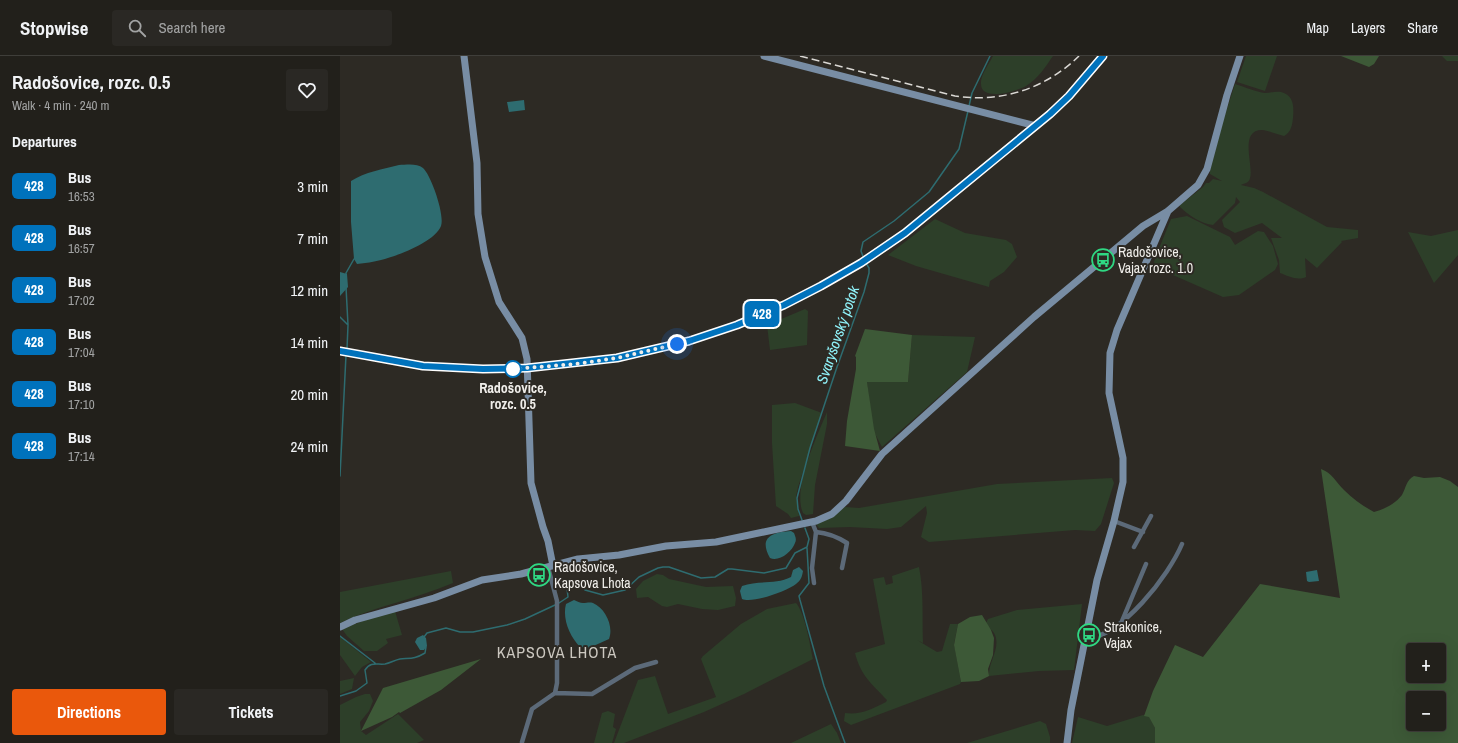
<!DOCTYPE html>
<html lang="en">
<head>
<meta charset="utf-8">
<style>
  :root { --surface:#22201b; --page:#2a2824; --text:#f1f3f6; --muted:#a2a3a3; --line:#3f3e3a; --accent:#ea580c }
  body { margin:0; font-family:"Archivo Narrow",sans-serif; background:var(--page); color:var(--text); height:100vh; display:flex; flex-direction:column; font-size:15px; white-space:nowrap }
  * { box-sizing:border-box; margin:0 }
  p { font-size:13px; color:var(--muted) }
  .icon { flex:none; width:22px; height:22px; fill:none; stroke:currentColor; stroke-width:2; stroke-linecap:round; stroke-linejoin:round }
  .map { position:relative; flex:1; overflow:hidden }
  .side { display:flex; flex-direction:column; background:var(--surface); width:340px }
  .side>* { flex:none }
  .badge { padding:0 8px; border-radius:6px; font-size:14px; line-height:26px }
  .tools { position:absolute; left:1066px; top:587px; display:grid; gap:8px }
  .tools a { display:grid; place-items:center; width:40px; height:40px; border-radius:4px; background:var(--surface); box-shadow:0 4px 16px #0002,0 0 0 1px var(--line); font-size:20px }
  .you { position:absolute; width:20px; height:20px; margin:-10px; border:3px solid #fff; border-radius:50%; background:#1a73e8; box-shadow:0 0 0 6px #1a73e833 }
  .map>.badge { position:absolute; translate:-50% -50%; box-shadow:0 0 0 2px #fff }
  h2 { padding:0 12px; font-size:15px; line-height:36px }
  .round { display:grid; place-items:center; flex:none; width:42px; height:42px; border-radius:4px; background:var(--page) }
  .headline { display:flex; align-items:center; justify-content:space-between; height:68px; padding:0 12px }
  h1 { font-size:19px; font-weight:700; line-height:30px }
  .primary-button { display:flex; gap:8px; margin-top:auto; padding:8px 12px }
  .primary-button a { flex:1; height:46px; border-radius:4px; background:var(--accent); color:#fff; font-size:16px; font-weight:700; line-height:46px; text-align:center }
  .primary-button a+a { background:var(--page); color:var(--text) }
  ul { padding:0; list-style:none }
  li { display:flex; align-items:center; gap:12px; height:52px; padding:0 12px }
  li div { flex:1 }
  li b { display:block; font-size:15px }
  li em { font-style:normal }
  li .badge { min-width:44px; font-weight:700; text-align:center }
  header { display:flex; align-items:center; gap:24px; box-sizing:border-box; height:56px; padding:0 20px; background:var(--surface); border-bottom:1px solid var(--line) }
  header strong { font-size:19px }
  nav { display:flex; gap:22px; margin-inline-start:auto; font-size:14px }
  .search { width:280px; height:36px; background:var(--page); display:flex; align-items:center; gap:10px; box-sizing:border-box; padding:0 14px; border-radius:4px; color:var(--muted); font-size:15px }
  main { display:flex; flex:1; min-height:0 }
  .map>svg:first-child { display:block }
  .green { fill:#2d3f29 }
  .forest { fill:#3d5937; fill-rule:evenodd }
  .water { fill:#2e6c70 }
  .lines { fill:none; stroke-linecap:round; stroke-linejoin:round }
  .stream { stroke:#2e6c70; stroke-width:1.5 }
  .street { stroke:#5c6a79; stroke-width:4.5 }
  .secondary { stroke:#788da4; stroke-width:7 }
  .primary { stroke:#8da8c6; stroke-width:7 }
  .rail { stroke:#dad8d4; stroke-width:1.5; stroke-dasharray:8 4; stroke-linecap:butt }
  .line-casing { stroke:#fff; stroke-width:9 }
  .line { stroke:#0072bc; stroke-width:6 }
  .walk { stroke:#f0eeea; stroke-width:4; stroke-dasharray:0 7.2 }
  .stop-dot { fill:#fff; stroke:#0072bc; stroke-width:2 }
  .labels { text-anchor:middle; stroke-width:4; stroke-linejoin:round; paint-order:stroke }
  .poi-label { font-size:14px; fill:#f0eeea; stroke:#2d2a24; text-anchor:start }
  .stop-label { font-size:14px; font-weight:bold; fill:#f0eeea; stroke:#2d2a24 }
  .water-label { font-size:15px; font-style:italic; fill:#90f3fa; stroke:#2d2a24 }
  .quarter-label { font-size:16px; letter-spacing:1px; fill:#ccc8c0; stroke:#2d2a24 }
</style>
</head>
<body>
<header>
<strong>Stopwise</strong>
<div class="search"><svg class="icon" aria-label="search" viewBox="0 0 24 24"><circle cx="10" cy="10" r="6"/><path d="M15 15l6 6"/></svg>Search here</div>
<nav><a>Map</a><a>Layers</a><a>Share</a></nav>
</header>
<main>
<section class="side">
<div class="headline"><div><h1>Radošovice, rozc. 0.5</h1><p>Walk · 4 min · 240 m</p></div><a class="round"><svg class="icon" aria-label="heart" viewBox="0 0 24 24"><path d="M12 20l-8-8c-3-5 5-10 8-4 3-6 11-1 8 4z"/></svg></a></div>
<h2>Departures</h2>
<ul>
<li><span class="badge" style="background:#0072bc;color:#fff">428</span><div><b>Bus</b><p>16:53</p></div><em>3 min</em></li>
<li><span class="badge" style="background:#0072bc;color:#fff">428</span><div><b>Bus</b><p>16:57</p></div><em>7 min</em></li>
<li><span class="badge" style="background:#0072bc;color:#fff">428</span><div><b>Bus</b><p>17:02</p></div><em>12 min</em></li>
<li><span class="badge" style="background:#0072bc;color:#fff">428</span><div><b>Bus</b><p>17:04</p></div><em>14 min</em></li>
<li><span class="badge" style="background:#0072bc;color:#fff">428</span><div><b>Bus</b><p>17:10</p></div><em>20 min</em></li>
<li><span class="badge" style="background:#0072bc;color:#fff">428</span><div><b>Bus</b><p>17:14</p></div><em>24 min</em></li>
</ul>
<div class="primary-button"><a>Directions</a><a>Tickets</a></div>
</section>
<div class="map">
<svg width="1118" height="687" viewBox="0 0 1118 687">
  <rect width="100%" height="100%" fill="#2d2a24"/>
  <path class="green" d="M653 0H713C706 10 698 23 686 30 677 35 641 46 641 28 640 20 649 8 653 0Z
    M906 0H937L925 35 897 26Z
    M1102 0H1118V5H1107Z
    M895 28C905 31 916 36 925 37 931 37 936 35 941 36 954 39 954 51 953 62 952 70 951 76 944 80 937 78 929 75 923 74 898 73 914 110 910 122 909 127 905 127 901 129L914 132 923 136 987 171 1018 174V182L1001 185 1002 186 977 212 965 202 966 221C957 225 948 220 940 217L939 204 931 182H942L922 167 895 177 884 171 882 164 900 146 896 141 895 147 873 169C862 168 848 159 840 151V149L863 131 866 127H869L873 123 882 125 870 118V115L883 65Z
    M847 160 890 181 895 189 918 175 924 176 933 190 938 208 935 214 899 239 883 241 817 212 814 206 816 200 831 163Z
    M595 163 625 177 666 184 672 188 677 201 664 216 650 225 649 231 576 210 548 199Z
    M1118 174V199L1094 227 1068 176 1091 180Z
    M465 253 468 255 467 289 430 294 427 269Z
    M572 279 635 281 627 316 542 391 533 374 527 326H568Z
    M455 347 482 357 458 431 456 440 459 460 451 462 448 458 436 450 432 387V349Z
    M487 356V368L475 429 473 458 466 459 463 457C452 433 477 380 487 356Z
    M772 422 774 427 761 468 755 475 735 474 589 486 581 481 587 457 586 450 561 471 547 473 510 471 479 472 476 468 494 459 505 451 519 452 657 428Z
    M579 511C584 536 582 561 583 587L577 584 597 596 602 595 610 568H618L614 588 621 626 620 628 511 669 504 665 505 657C521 659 532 653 546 646L547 644C531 627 521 620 515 597L545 588 533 523 544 521 546 529 553 527 552 520Z
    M111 515 113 527C76 543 36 550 0 567V536Z
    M317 518 323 519 329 523 366 531 393 530 396 542 395 550 378 554 362 553 338 548 327 551 322 550 308 541 297 542 296 533 303 525Z
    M456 547C465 557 470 589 473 603L404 638 364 656 284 687H274L298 624 315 620 328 658 376 641 361 603 363 600 401 568 427 553Z
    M742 548 734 614 699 615 649 620C648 606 662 591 654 577 652 574 648 571 646 567L648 563 677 554Z
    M55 555 62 579 46 583 48 587 37 595H24L7 580 2 573 28 563Z
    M0 581 31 606 22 611 15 620 0 599Z
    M14 622 12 633 0 638V625Z
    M25 638H30L33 645 29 655 20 666 21 675 26 679 58 658 84 684 77 687H0V649L16 641Z
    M268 655 275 658 273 671 276 673 272 687H254L262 657Z
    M803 659 809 660 815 672V687H732L738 661 767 670Z
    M700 665 706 668 710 681V687H627Z
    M491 668 497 677 501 687H451Z"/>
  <path class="forest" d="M1001 0H1039L1034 8 1029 11Z
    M525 273 572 279 568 326H527L534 373 540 395 505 390 507 365 516 313V301L515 300Z
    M981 413C992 417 996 426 1004 434 1013 443 1023 450 1034 456 1045 453 1055 448 1062 439 1066 432 1066 424 1074 420L1084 422 1100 421 1110 425 1118 431V687H815V672L809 661 804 660 813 635 835 589 863 601 920 528 1000 542ZM1073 594H1099V620H1073ZM1073 642H1099V668H1073Z
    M642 559 651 574 654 582 653 599 648 613 649 620 639 625 621 626 614 589 618 568 630 561Z
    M141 603 101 634 60 657 59 656 52 661 21 675 43 632Z"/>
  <path class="water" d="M184 44 185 54 169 56 167 46Z
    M59 109C66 109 77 107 83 112 91 119 105 159 101 170 95 186 57 200 41 204 34 206 25 207 17 208L14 203 11 166V125C25 116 43 113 59 109Z
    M0 216 7 218 8 231 0 240Z
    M451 475 454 477C455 480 457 483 455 487 452 496 439 506 430 502 418 481 433 476 451 475Z
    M459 511 463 515C462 521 461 524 456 528 447 535 412 548 402 543L400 535 402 530C418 524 436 529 451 521L453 514Z
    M977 514 979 525 969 526 967 525 966 516Z
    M234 544C237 545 240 547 243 547 247 547 249 546 253 547 265 552 274 570 269 583L249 592 240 591C230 581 222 563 226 548Z
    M83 579 86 582 87 590 84 594H80L75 586 77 582Z"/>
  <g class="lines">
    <path class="stream" d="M629 50 632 37 650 0
      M524 203 521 195 523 186 554 165 589 136 619 93 628 55
      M6 219V217L14 203
      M6 231 8 269
      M0 261 8 269 7 293
      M0 420 6 299
      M462 464 458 453 457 442 470 392 497 311 524 236 529 217V212L526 207
      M467 492 469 527 459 540 460 544 484 630 505 687
      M219 547 228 541 227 532 231 529 236 528 245 534 263 539 285 534 299 521 318 512 323 511H329L361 522 375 521 388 513H392L424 517 446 512 455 497 467 491 469 483 465 472
      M0 580 35 607
      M84 581 87 577 106 572 120 576H133L167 569 185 563 215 549
      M0 640 16 635 27 627 25 614C31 605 37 609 45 608 50 607 55 604 60 603 71 602 75 603 85 597L86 591"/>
    <path class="street" d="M774 465 803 476
      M472 466 476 476 472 512 474 527
      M476 476C488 477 496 480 507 487L502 512
      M794 491 811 460
      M782 565 806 508
      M745 583C782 581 829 519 842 488
      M215 637 252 638 295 612 316 606
      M182 686 192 653 215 637 217 627V545L208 511"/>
    <path class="secondary" d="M124 0 137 107 138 158 145 201 159 246 182 282 187 303 191 427 203 471 208 485 213 510
      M424 0 696 70
      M0 571 15 564 94 542 142 524 181 518 238 503 279 499 326 490 376 486 476 465 492 458 506 445 542 398 694 261 803 170 828 155 858 129 867 113 887 39 900 0
      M727 687 731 654 757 524 774 465 783 426V402L769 337 770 297 777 274 828 155"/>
    <path class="primary" d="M0 295 83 310 143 313 187 312 277 302 349 285 397 269 444 249 481 230 521 207 565 177 709 58 729 40 763 0"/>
    <path class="rail" d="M460 0 615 40C661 47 705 33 739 0"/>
  </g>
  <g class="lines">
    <g class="line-casing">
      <path id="line" d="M0 295 83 310 143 313 187 312 277 302 349 285 397 269 444 249 481 230 521 207 565 177 710 58 729 40 763 0"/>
    </g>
    <use href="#line" class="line"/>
    <path class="walk" d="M173 313 236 308 277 302 337 288"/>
  </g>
  <defs>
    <g id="bus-ring" transform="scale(1.15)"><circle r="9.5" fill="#2d2a24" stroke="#2fd883" stroke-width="1.5"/><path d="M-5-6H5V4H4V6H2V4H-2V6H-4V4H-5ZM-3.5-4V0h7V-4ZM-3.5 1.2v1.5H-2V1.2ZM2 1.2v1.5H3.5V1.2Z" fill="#2fd883"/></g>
  </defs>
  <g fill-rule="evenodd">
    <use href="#bus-ring" x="763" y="204"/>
    <use href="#bus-ring" x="199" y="519"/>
    <use href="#bus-ring" x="749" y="579"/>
  </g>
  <circle class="stop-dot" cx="173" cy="313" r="8"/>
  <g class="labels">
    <g class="poi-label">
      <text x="778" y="201">Radošovice,<tspan x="778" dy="16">Vajax rozc. 1.0</tspan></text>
      <text x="214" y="516">Radošovice,<tspan x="214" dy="16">Kapsova Lhota</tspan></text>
      <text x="764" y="576">Strakonice,<tspan x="764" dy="16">Vajax</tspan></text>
    </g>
    <g class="stop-label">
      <text x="173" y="337">Radošovice,<tspan x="173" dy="16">rozc. 0.5</tspan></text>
    </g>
    <g class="water-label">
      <text transform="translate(498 279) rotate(-71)" y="5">Svaryšovský potok</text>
    </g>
    <g class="quarter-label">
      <text x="217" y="602">KAPSOVA LHOTA</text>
    </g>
  </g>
</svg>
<div class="tools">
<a>+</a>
<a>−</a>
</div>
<div class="you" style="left:337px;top:288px"></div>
<b class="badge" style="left:422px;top:258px;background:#0072bc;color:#fff">428</b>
</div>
</main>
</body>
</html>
